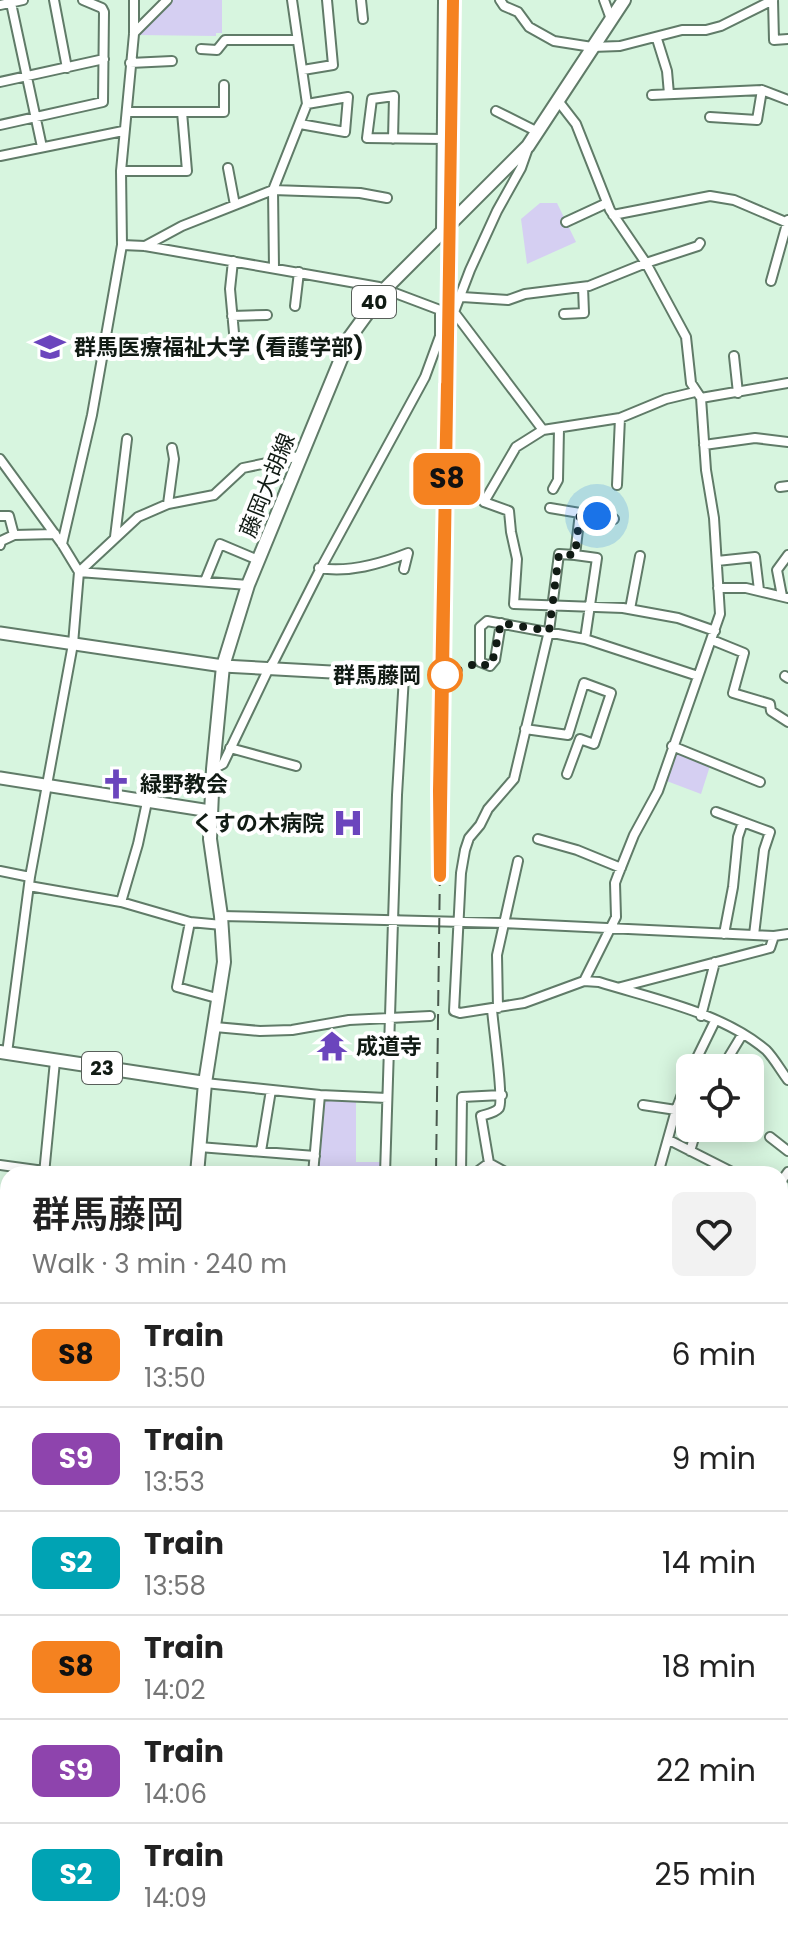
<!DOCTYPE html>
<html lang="en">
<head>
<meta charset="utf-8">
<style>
  :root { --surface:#fff; --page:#f2f2f2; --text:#222; --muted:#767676; --line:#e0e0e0 }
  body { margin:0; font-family:Poppins,"Noto Sans JP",sans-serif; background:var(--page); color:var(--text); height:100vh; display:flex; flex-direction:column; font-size:30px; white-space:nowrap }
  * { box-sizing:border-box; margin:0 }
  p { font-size:26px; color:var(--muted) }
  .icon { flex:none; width:44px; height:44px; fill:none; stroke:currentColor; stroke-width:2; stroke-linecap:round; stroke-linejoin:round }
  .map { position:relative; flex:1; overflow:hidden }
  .side { position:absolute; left:0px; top:1166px; width:788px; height:778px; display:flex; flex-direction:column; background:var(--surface); border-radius:24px 24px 0 0; box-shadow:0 4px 20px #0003 }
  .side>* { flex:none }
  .badge { padding:0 16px; border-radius:12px; font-size:28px; line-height:52px }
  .controls { position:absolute; left:676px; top:1054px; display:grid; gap:16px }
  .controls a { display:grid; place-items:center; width:88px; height:88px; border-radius:12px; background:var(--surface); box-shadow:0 4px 20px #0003; font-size:40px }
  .you { position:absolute; width:40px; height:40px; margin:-20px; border:6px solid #fff; border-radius:50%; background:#1a73e8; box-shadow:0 0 0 12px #1a73e833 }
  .map>.badge { position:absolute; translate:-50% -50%; box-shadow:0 0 0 4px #fff }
  .round { display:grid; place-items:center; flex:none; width:84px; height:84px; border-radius:12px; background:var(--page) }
  .headline { display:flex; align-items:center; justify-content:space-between; height:136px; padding:0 32px }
  h1 { font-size:38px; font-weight:600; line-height:60px }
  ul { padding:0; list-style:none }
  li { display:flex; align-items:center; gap:24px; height:104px; padding:0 32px; border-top:2px solid var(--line) }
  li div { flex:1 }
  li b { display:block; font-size:30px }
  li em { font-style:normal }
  li .badge { min-width:88px; font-weight:700; text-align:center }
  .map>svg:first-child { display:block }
  .green { fill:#d5cff2 }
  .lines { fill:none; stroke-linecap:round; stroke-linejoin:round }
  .stream { stroke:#8883a8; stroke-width:2 }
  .river { stroke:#bbb0e8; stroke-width:14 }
  .street-casing { stroke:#607b68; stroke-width:12 }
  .secondary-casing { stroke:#607b68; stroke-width:15 }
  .primary-casing { stroke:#607b68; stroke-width:16 }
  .street { stroke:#fff; stroke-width:8 }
  .secondary { stroke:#fff; stroke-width:11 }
  .primary { stroke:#fff; stroke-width:12 }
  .rail { stroke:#4a594e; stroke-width:2; stroke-dasharray:16 8; stroke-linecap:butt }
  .line-casing { stroke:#fff; stroke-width:18 }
  .line { stroke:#f58220; stroke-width:12 }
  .walk { stroke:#111b14; stroke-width:8; stroke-dasharray:0 14.4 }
  .stop-dot { fill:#fff; stroke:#f58220; stroke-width:4 }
  .labels { text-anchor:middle; stroke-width:8; stroke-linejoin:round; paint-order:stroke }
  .shield { fill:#fff; stroke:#585f5a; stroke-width:2 }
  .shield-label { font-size:20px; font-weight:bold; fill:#111b14 }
  .poi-label { font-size:22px; font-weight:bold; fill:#111b14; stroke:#fff; text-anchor:start }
  .street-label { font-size:22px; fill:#111b14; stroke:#fff }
  .stop-label { font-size:22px; font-weight:bold; fill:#111b14; stroke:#fff; text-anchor:end }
</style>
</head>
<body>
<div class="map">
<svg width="788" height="1943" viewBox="0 0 788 1943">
  <rect width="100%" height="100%" fill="#d7f5df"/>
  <path class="green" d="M171 0H222V33H216V36L137 35Z
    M540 203H557L576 242 527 264 521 219Z
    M677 752 710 766 701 794 664 780 673 754Z
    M322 1100 356 1102V1162H381V1174H315Z"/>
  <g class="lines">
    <path class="stream" d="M363 1943 365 1936"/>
    <path class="river" d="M780 1843 788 1841
      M538 1943 545 1936"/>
    <g class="street-casing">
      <path id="street" d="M54 0 67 68
        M361 0 363 19
        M500 0 504 6 518 12 529 27 554 41 592 47 620 46 682 30H706L721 26 773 0
        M604 0 611 19
        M773 0 774 40 788 39
        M11 3 42 147
        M0 5 23 0
        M134 33 167 0
        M657 39 667 71 669 94
        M201 49 217 50 225 40H296
        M130 63 172 61
        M303 70 333 65 327 0
        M0 82 104 59
        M762 90 788 100
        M652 95 762 90 757 120 710 117
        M559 102 576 124 610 210 646 263 686 337 691 383 701 398 706 470 714 518 720 614 658 791 634 835 618 875 615 883 616 917 584 981
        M496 111 538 132
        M127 112H224V85
        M300 124 345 132 348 97 307 104
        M0 125 103 102 104 12 102 8 83 0
        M393 139 394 96 372 99 367 138 443 139
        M527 151 521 168 497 211 470 270 454 312 543 430 620 418 666 399 695 392
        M0 156 123 131
        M228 168 235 205
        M121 171H187L182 112
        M613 215 710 196 734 200 788 223
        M566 222 607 203
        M441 231 443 0
        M122 245 145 246 379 287 440 310V336L425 377 321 568 274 661 268 670 223 764 213 769
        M145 246 182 226 273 190 360 193 387 198
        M233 261 230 289 235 344
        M274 268 273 190 307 104 292 0
        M771 281 788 220
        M462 297 508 300 525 294 589 286 646 263 698 246 700 243
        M295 306 299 272
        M564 314 584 313 583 287
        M232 316 267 315
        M734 356 738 393
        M701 398 788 383
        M543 430 516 447 484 502 509 511 511 532 517 559 514 604 623 608 678 618 715 631
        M704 445 755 438 788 442
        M0 459 62 544 79 572 73 644 30 877 7 1053
        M617 485 620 418
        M780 487 788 486
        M553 489 558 480 559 429
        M168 504 174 459 172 448
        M550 508 580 513 575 555 559 554 549 631 514 779 488 809 480 825 469 838 465 850 461 873 454 1011 460 1013 524 1003 584 981 599 982C653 999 721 1012 766 1050 774 1058 781 1071 788 1080
        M580 513 614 519
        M0 516H9L14 535
        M115 537 127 439
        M62 544 92 415 122 245 121 171 134 34V0
        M0 545 1 541 14 535 55 534
        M575 555 597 558 585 639
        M717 561 755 557 759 590
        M319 568C349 573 380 564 408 553L404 569
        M79 572 138 517 168 504 214 495 243 468 300 456
        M79 572 248 585
        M205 581 220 544 258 560
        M718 588H746L788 598
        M782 596 777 570 788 555
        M630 609 640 556
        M501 623 495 660 490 666 480 662V627L487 621 585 639 698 676
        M712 640 744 653 733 693 770 704 771 711 788 722
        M785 676 788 678
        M525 729 568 735 584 683 611 693 594 744 580 739 567 774
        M672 746 760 782
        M230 748 296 766
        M716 812 770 832 764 850 754 935
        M538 839 577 850 621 868
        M0 871 30 877
        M29 886 121 902 190 922 222 925
        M121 902 138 844 147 802
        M221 916 504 923 774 936 788 934
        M190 922 177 987 220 999
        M724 934 733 887 738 837 743 822
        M621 987 770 948 774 936
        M498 1008 497 955 518 861
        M492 1009C493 1025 504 1100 499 1108 495 1113 487 1114 481 1116L489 1163 509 1174
        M701 1016 715 962
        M215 1027 260 1031 292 1030 349 1020 430 1016
        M692 1068 715 1021
        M722 1068 742 1035
        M205 1083 320 1095 387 1098
        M643 1105 676 1110
        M770 1137 788 1151
        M669 1140 736 1174
        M199 1147 315 1156
        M261 1151 271 1090
        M690 1151 697 1128
        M0 1165 44 1171
        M44 1174 55 1061
        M313 1174 320 1095
        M385 1174 397 795 404 676
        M461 1174 462 1097 502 1095
        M474 1174 489 1163
        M658 1174 676 1110 690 1073
        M780 1183 788 1172
        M780 1197 788 1200
        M0 1238 8 1239
        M780 1304 788 1296
        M780 1306 788 1314
        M0 1332 8 1333
        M0 1432 8 1434
        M780 1474 788 1477
        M780 1527 788 1513
        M0 1698 8 1588
        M780 1868 788 1869
        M0 1881 8 1882
        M0 1923 8 1924
        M114 1936 134 1937
        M223 1936 253 1943"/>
    </g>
    <g class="secondary-casing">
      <path id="secondary" d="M0 633 223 666 404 676
        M0 778 210 811
        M780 1635 788 1624
        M780 1652 788 1640
        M0 1763 8 1764
        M134 1943V1936"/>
    </g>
    <g class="primary-casing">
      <path id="primary" d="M0 1052 205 1083
        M197 1174 205 1083 224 962 221 916 210 839 213 769 223 666 248 585 350 337 385 289 528 146 624 0
        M780 1884 788 1893"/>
    </g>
    <use href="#street" class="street"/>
    <use href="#secondary" class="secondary"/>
    <use href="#primary" class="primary"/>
    <path class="rail" d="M440 876 453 0
      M436 1174 440 866
      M426 1943V1936"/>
  </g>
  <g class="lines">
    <g class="line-casing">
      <path id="line" d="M447 384 439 791 440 876 453 0"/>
    </g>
    <use href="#line" class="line"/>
    <path class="walk" d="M445 675 480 662 487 666 492 664 501 623 549 631 559 554 575 555 580 513 597 516"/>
  </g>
  <defs>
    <g id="university-bare" transform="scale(2.4)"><path d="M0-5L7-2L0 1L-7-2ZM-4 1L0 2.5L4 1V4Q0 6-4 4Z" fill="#6b45bd" stroke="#fff" stroke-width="2.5" paint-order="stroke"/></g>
    <g id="church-bare" transform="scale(2.4)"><path d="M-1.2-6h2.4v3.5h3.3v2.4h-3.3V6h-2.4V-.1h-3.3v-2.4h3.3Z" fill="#6b45bd" stroke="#fff" stroke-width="2.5" paint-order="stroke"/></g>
    <g id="hospital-bare" transform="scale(2.4)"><path d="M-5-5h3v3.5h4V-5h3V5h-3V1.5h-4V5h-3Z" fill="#6b45bd" stroke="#fff" stroke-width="2.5" paint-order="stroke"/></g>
    <g id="temple-bare" transform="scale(2.4)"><path d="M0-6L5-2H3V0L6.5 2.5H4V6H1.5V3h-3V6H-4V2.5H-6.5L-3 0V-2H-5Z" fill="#6b45bd" stroke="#fff" stroke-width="2.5" paint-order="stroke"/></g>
  </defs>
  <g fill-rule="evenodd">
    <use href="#university-bare" x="50" y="347"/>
    <use href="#church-bare" x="116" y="784"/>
    <use href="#hospital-bare" x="348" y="823"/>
    <use href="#temple-bare" x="332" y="1046"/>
  </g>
  <circle class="stop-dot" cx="445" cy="675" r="16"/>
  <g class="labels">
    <g class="shield">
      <rect x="352" y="286" width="44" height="32" rx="6"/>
      <rect x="82" y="1052" width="40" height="32" rx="6"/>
    </g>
    <g class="shield-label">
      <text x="374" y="309">40</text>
      <text x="102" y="1075">23</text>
    </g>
    <g class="poi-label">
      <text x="74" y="355">群馬医療福祉大学 (看護学部)</text>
      <text x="140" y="792">緑野教会</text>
      <text x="324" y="831" text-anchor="end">くすの木病院</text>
      <text x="356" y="1054">成道寺</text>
    </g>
    <g class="street-label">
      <text transform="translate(267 485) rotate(-68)" y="8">藤岡大胡線</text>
    </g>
    <g class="stop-label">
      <text x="421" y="683">群馬藤岡</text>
    </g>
  </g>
</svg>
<div class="controls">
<a><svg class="icon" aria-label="locate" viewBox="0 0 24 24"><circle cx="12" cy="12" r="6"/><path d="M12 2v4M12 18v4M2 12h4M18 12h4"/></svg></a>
</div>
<div class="you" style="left:597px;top:516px"></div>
<b class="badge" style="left:447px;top:479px;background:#f58220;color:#111">S8</b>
<section class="side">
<div class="headline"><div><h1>群馬藤岡</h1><p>Walk · 3 min · 240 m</p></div><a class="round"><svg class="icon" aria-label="heart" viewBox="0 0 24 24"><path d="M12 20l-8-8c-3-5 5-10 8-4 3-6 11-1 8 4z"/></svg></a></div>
<ul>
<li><span class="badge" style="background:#f58220;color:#111">S8</span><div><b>Train</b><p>13:50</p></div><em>6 min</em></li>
<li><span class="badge" style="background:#8e44ad;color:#fff">S9</span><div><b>Train</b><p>13:53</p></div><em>9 min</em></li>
<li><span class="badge" style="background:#00a3b4;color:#fff">S2</span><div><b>Train</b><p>13:58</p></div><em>14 min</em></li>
<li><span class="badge" style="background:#f58220;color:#111">S8</span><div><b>Train</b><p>14:02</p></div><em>18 min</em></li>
<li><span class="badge" style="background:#8e44ad;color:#fff">S9</span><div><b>Train</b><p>14:06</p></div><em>22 min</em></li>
<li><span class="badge" style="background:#00a3b4;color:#fff">S2</span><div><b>Train</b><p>14:09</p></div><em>25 min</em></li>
</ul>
</section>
</div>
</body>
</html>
